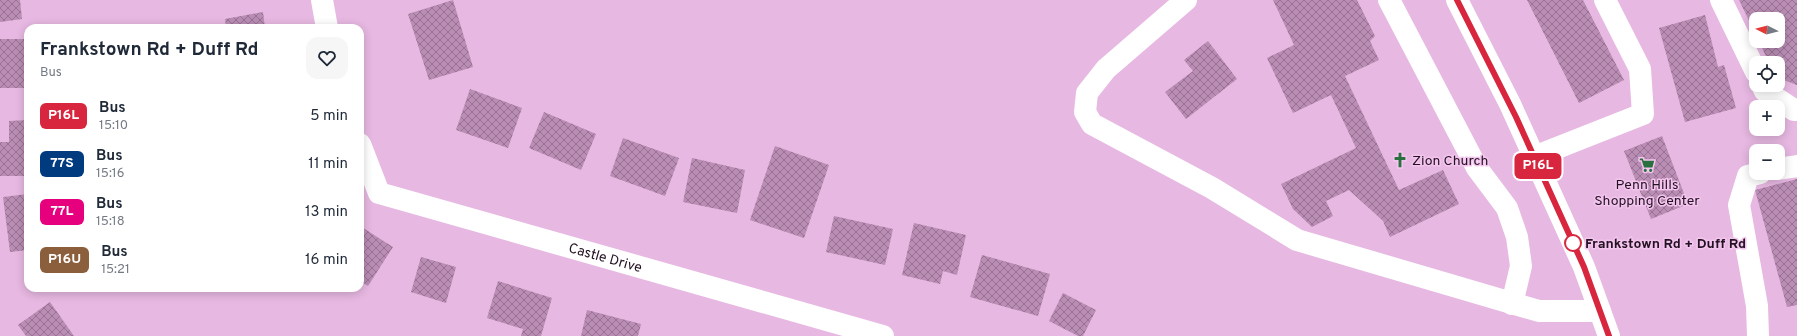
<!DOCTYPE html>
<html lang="en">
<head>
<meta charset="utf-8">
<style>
  :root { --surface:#fff; --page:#f6f6f7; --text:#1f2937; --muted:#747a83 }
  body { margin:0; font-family:Overpass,sans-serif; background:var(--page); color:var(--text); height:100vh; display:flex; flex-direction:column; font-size:15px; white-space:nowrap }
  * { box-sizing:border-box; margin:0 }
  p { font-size:13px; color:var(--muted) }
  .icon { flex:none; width:22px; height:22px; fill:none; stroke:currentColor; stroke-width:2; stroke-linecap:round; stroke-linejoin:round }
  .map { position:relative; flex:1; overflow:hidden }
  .details { position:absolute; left:24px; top:24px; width:340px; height:268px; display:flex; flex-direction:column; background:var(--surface); border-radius:12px; box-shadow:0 2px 10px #0003 }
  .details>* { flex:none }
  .badge { padding:0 8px; border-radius:6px; font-size:14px; line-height:26px }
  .needle { width:26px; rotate:276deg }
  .fabs { position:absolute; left:1749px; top:12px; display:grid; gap:8px }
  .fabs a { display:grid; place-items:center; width:36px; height:36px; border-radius:8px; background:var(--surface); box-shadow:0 2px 10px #0003; font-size:20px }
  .map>.badge { position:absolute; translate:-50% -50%; box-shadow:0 0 0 2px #fff }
  .round { display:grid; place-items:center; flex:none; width:42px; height:42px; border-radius:12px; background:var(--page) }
  .summary { display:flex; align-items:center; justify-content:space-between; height:68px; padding:0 16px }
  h1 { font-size:19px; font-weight:700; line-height:30px }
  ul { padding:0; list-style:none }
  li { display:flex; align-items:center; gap:12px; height:48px; padding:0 16px }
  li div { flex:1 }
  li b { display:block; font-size:15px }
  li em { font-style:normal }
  li .badge { min-width:44px; font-weight:700; text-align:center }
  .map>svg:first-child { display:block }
  .building { fill:url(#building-cross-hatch) }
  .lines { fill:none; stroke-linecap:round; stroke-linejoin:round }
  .minor { stroke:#fff; stroke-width:22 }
  .major { stroke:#fff; stroke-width:22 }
  .line-casing { stroke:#fff; stroke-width:9 }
  .line { stroke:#d7263d; stroke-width:6 }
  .stop-dot { fill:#fff; stroke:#d7263d; stroke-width:2 }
  .labels { text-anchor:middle; stroke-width:3; stroke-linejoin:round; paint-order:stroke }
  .poi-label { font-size:14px; fill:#231222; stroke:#f4c5ef; text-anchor:start }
  .stop-label { font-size:14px; font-weight:bold; fill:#231222; stroke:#f4c5ef; text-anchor:start }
  .street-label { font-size:14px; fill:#231222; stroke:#f4c5ef }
</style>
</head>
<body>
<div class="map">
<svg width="1797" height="336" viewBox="0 0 1797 336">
  <defs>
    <pattern id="building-cross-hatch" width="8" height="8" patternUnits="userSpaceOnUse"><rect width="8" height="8" fill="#ba8db5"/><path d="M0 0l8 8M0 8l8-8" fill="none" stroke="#977293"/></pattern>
  </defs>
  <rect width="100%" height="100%" fill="#e7b8e2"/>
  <path class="building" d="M0 0H20L22 19 0 22Z
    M453 0 473 67 429 80 408 14Z
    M1273 0H1357L1375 36 1370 41 1379 60 1345 76 1399 190 1443 170 1459 204 1390 237 1383 221 1349 190 1326 201 1333 216 1312 227 1293 209 1281 184 1356 148 1331 95 1293 113 1267 58 1294 45Z
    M1527 0H1583L1624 80 1579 103Z
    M1739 0H1797V85L1778 78V63H1769L1759 41H1778V19H1756V35Z
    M263 12 265 28H226L225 19Z
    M1705 15 1718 67 1724 65 1736 108 1685 122 1659 28Z
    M0 39H28V88H0Z
    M1208 41 1237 79 1186 119 1165 92 1193 71 1184 60Z
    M470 89 522 108 508 148 456 130Z
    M544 112 596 134 581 170 529 148Z
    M28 120V176H0V142H9V121Z
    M1662 136 1688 204 1651 219 1624 151Z
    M623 138 679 158 665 196 610 176Z
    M775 146 829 165 804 238 750 220Z
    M692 158 745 170 737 213 683 202Z
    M1797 179V305L1787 307 1755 190Z
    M28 194V250L10 252 3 197Z
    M834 216 893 229 885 265 826 252Z
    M914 223 966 235 957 275 943 271 940 284 902 275Z
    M360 226 393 247 368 286 360 281Z
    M982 255 1050 274 1038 316 970 297Z
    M421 257 456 267 446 303 411 292Z
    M498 281 552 298 541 336H521L523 329 487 318Z
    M1063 293 1096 310 1083 336H1078L1049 321Z
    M50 302 74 336H26L18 325Z
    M587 310 641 324 638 336H581Z"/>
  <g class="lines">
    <g class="minor">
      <path d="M322 0 327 28"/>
      <path d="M1186 0 1106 69 1087 93 1085 112 1092 124 1212 188 1297 240 1539 311H1600"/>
      <path d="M1389 0 1477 168 1507 208 1517 237 1521 266 1512 304"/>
      <path d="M1721 0 1756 72"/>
      <path d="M1762 85 1765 91 1794 110H1797"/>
      <path id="s1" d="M360 144 379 193 883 336"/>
      <path d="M1534 157 1643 114 1640 69 1605 0"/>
      <path d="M1778 169 1797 166"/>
      <path d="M1758 336 1757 306 1739 205 1748 176 1760 173"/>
    </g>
    <path class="major" d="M1457 0 1510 104 1584 267 1609 336"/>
  </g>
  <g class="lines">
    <g class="line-casing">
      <path id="line" d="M1457 0 1516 117 1584 267 1609 336"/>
    </g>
    <use href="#line" class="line"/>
  </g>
  <defs>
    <g id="church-bare" transform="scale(1.2)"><path d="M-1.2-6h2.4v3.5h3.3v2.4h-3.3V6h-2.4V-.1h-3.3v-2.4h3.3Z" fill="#28703d" stroke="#f4c5ef" stroke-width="2.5" paint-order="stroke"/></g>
    <g id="supermarket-bare" transform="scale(1.2)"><path d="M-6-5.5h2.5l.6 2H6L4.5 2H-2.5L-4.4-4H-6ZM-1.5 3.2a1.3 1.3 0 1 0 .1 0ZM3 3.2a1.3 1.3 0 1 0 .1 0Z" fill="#28703d" stroke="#f4c5ef" stroke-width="2.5" paint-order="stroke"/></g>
  </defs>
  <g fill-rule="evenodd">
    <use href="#church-bare" x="1400" y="160"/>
    <use href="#supermarket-bare" x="1647" y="165"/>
  </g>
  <circle class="stop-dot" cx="1573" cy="243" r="8"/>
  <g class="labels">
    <g class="poi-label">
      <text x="1412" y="165">Zion Church</text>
      <text x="1647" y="189" text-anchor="middle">Penn Hills<tspan x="1647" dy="16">Shopping Center</tspan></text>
    </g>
    <g class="stop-label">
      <text x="1585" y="248">Frankstown Rd + Duff Rd</text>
    </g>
    <g class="street-label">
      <text dy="5" stroke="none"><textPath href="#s1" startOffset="288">Castle Drive</textPath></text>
    </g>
  </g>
</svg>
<div class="fabs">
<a><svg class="needle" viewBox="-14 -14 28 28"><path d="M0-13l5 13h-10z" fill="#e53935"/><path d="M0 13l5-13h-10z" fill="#747a83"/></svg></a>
<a><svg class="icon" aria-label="locate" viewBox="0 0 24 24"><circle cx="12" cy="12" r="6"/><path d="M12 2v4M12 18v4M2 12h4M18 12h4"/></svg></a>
<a>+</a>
<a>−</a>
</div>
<b class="badge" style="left:1538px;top:166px;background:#d7263d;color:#fff">P16L</b>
<section class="details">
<div class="summary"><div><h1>Frankstown Rd + Duff Rd</h1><p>Bus</p></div><a class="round"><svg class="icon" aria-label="heart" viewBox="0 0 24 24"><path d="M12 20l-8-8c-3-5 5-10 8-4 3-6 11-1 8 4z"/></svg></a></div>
<ul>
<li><span class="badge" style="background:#d7263d;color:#fff">P16L</span><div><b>Bus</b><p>15:10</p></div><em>5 min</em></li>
<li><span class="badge" style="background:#003b80;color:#fff">77S</span><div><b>Bus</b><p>15:16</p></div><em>11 min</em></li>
<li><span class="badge" style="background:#e6007e;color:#fff">77L</span><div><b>Bus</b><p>15:18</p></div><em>13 min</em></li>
<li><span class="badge" style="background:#8b5e3c;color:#fff">P16U</span><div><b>Bus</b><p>15:21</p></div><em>16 min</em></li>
</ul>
</section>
</div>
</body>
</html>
